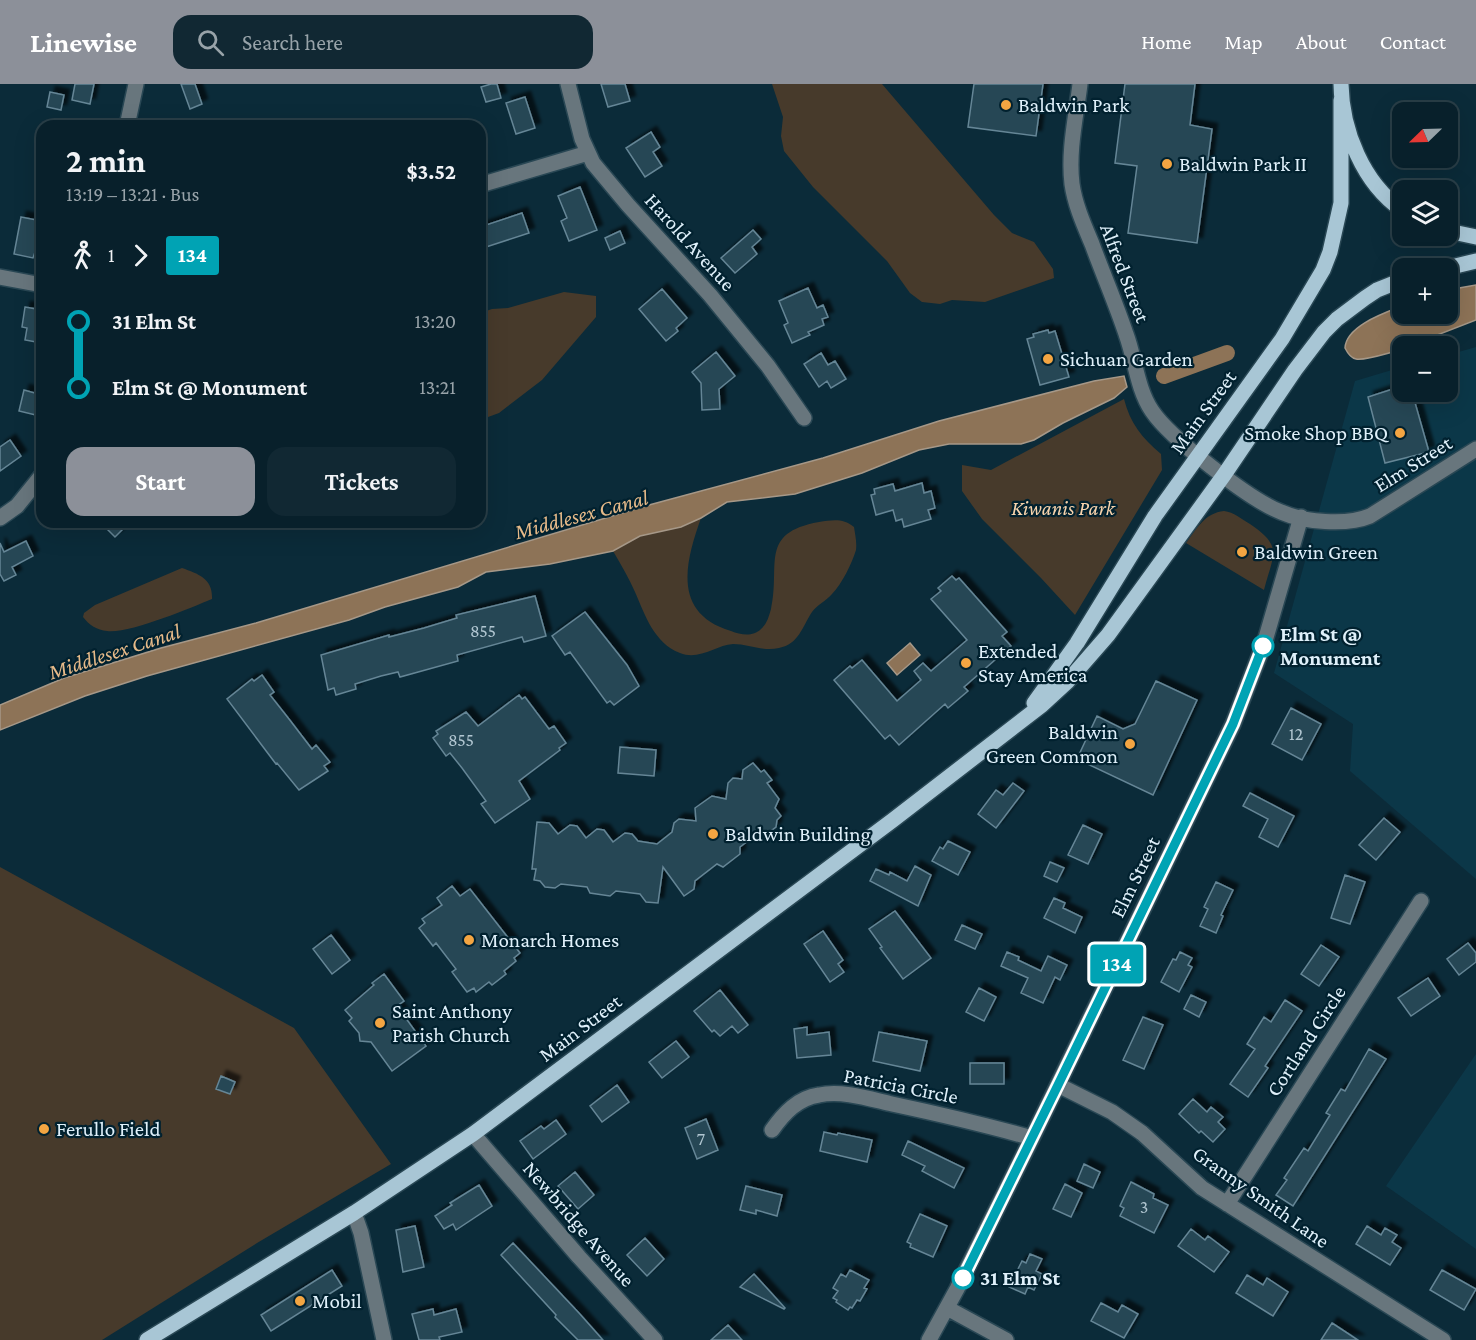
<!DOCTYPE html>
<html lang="en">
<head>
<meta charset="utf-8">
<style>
  :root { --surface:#08202b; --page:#112833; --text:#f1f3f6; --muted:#98a3a9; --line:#293e47; --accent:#8c9099 }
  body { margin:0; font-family:"Crimson Pro",serif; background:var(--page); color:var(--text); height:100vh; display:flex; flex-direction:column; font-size:22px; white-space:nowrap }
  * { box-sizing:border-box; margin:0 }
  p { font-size:20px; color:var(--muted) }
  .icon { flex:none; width:33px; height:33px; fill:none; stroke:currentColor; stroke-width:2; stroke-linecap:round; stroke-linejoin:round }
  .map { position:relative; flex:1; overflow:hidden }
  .side { position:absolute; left:36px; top:36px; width:450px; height:408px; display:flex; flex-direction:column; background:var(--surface); border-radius:18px; box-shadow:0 6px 24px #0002,0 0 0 2px var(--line) }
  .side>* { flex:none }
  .badge { padding:0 12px; border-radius:4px; font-size:21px; line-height:39px }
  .needle { width:39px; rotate:247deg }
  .controls { position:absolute; left:1392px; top:18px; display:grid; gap:12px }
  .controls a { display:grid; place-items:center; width:66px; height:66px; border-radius:12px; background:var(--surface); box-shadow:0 6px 24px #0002,0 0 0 2px var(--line); font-size:30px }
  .map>.badge { position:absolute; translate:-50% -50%; box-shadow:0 0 0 3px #fff }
  .legs { display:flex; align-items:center; gap:9px; height:66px; padding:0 30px; font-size:20px }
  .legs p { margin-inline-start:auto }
  .overview { display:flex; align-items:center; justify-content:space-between; height:102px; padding:0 30px }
  h1 { font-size:33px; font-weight:700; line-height:45px }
  .cta { display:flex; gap:12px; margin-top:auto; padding:12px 30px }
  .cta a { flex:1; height:69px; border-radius:18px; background:var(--accent); color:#fff; font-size:24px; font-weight:700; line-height:69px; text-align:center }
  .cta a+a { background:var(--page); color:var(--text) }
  ul { padding:0 30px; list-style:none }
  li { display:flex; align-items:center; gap:21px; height:66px; font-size:22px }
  li i { display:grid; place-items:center; width:9px; height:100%; margin:0 8px; background:currentColor }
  li i::after { content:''; width:15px; height:15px; margin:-8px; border:4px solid; border-radius:50%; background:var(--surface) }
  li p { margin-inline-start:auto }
  li:first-child i { background:linear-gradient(#0000 50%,currentColor 0) }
  li:last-child i { background:linear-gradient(currentColor 50%,#0000 0) }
  header { display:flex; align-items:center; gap:36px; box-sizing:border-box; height:84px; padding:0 30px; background:var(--accent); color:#fff }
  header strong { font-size:28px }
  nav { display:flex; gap:33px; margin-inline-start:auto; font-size:21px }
  .search { width:420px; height:54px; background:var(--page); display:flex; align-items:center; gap:15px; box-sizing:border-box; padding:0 21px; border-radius:18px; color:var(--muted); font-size:22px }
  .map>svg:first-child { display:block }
  .built { fill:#0b3748 }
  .green { fill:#473a2b }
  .water { fill:#8d7357; stroke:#a69888; stroke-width:1.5 }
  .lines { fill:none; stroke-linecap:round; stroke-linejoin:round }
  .canal { stroke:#8d7357; stroke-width:16 }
  .building { fill:#274655; stroke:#658696; stroke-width:1.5; filter:url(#shadow) }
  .minor-casing { stroke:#294754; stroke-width:18 }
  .major-casing { stroke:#294754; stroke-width:18 }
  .minor { stroke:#68767d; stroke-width:15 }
  .major { stroke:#a8c6d5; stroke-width:15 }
  .line-1-casing { stroke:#fff; stroke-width:14 }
  .line-1 { stroke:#00a3b4; stroke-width:9 }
  .poi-dot { fill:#f3a542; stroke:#01212f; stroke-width:2 }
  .stop-1-dot { fill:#fff; stroke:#00a3b4; stroke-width:3 }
  .labels { text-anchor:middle; stroke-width:4.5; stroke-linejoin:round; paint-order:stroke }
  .number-label { font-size:18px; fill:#b1c6d1 }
  .poi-label { font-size:21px; fill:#dff0fa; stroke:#01212f; text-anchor:start }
  .street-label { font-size:21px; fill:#dff0fa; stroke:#01212f }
  .park-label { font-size:21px; font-style:italic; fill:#f8d4ad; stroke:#01212f }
  .stop-label { font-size:21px; font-weight:bold; fill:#dff0fa; stroke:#01212f; text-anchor:start }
  .water-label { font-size:22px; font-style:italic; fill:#e6ba89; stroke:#01212f }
</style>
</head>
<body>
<header>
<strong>Linewise</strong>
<div class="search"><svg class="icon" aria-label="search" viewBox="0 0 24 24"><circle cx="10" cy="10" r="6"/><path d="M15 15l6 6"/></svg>Search here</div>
<nav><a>Home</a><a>Map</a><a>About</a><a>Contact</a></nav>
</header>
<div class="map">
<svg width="1476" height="1256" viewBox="0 0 1476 1256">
  <defs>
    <filter id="shadow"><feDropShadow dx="5.5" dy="-5.5" stdDeviation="1.5" flood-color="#0009"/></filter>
  </defs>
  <rect width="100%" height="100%" fill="#0b2b39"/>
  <path class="built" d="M1476 263V795L1350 687 1353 640 1274 589 1355 297 1402 283V308H1448V271Z
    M1476 970V1165L1386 1102Z"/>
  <path class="green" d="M772 0H882L994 131 1012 149 1034 158 1053 185 1054 194 985 218 952 216 940 220 922 218 910 209 887 177 813 103 784 67 781 52 783 33Z
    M564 208 596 212V233L542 296 499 329 480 336V229L492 225 508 224Z
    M1124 315C1130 339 1142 354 1161 370L1162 386 1075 531 1041 494 982 435 962 407V381L991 386Z
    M1224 427C1234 428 1241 435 1250 440 1284 463 1273 470 1264 506L1186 459C1197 444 1205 429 1224 427Z
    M701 434C685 479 672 529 731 547 741 551 753 553 761 545 767 540 769 532 771 525 781 481 758 449 819 438 833 436 843 434 854 443 855 450 857 458 856 466 852 479 842 500 832 510 826 517 817 521 812 528 802 543 799 560 779 564 763 568 749 560 733 560 716 561 699 577 680 569 654 559 645 531 635 508 629 494 621 481 613 467L640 452 681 443Z
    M182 484C199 490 213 495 212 515 190 524 129 550 107 547 97 546 89 541 83 533L84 529 95 521Z
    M0 783 294 944 391 1080 257 1159 102 1256H0Z"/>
  <path class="water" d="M1476 201V236L1409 262H1402L1401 266C1390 268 1366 277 1356 275 1350 274 1347 268 1345 264 1346 242 1384 229 1402 222V230H1448V206Z
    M1124 292 1127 303 1114 314 1063 339 1034 356 1021 360H949L919 366 862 389 795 410 727 418 701 434 681 443 640 452 613 467 550 480 486 488 458 503 385 523 349 536 147 592 85 612 0 646V621L64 594 161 564 256 539 649 421 823 374 939 337 1094 297Z
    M910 559 920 571 897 591 887 579Z"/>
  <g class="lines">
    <path class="canal" d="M1164 292 1227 269"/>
  </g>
  <path class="building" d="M75 0H94L90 20 72 16Z
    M181 0H195L202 20 190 25Z
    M491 0H497L501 14 486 18 481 3Z
    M601 0H625L630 17 608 23Z
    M974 0H1043L1036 52 968 43Z
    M1125 0H1195L1190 41 1212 45 1197 159 1128 149 1137 82 1115 79Z
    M50 8 64 11 61 26 47 23Z
    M525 13 535 44 516 50 506 19Z
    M651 48 660 63 653 68 662 82 645 93 626 64Z
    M580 103 597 146 569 157 561 137 567 134 558 112Z
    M522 129 529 149 480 165V143Z
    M21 133 42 137V169L35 168 33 174 14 170Z
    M753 146 761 155 752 163 757 170 735 189 721 174Z
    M620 147 625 159 610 166 605 154Z
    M808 204 817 224 823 221 828 233 822 235 824 241 808 248 810 251 792 259 784 241 788 239 779 217Z
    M662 205 687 234 676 244 678 247 666 257 639 225Z
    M25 223 42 226V259L25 256 27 244 22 243Z
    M1048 246 1049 249 1055 247 1069 293 1040 301 1027 255 1034 253 1033 250Z
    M716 268 735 292 719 305 720 325 702 326 701 299 692 288Z
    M821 269 828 281 835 277 846 295 831 304 827 297 819 303 804 280Z
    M1402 302V308H1412L1429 368 1385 379 1368 313Z
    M24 306 42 311 40 332 19 327Z
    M10 356 21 372 0 387V363Z
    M922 399 924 409 931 407 935 424 928 426 931 435 904 443 902 435 896 437 893 426 876 431 871 411 875 410 874 405 893 400 895 407Z
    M100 438H130L115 453Z
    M26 457 33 472 12 483 16 491 4 497 0 490V459L4 468Z
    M952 492 956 496 959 494 1007 548 1002 552 1011 562 964 603 968 607 948 624 945 620 899 661 890 651 885 655 834 596 850 582 852 584 862 576 897 617 921 596 914 587 923 579 931 587 967 556 931 515 941 507 938 504Z
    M535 512 546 552 524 558 522 553 457 571 458 577 400 593 398 588 381 592 355 600 356 605 336 611 334 604 328 606 321 571 389 551V553L424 544 457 534 456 531Z
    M585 528 627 581 639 602 614 621 610 617 607 619 570 568 565 571 552 552Z
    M262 591 274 608 270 611 289 635 312 665 316 661 330 678 324 682 328 687 299 706 277 679 276 680 227 615 252 595 254 597Z
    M1156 597 1197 616 1153 711 1077 675 1097 632 1123 645 1135 640Z
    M519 611 522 615 525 613 549 645 554 642 566 659 559 664 560 666 519 697 530 715 495 739 481 720 486 717 462 684 450 669 446 672 433 654 438 650 436 647 466 628 478 642Z
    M1291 624 1321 640 1302 676 1272 660Z
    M620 663 656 666 654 692 618 689Z
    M753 679 761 688 764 686 772 696 767 699 779 715 775 724 781 732 777 736 776 743 768 749 760 748 740 763V770L723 783 717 780 695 797 694 805 684 812 663 783 658 819 646 818 640 810 616 807 610 812 590 809 587 803 561 800 555 804 545 803 540 797 534 796 536 785H532L537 738 549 739 558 750 570 741 577 742 586 754 597 745 604 746 613 758 625 749 632 750 638 757 657 760 672 748 674 739 679 735 696 737 695 724 712 712 726 715 728 699 733 694 742 695 743 686Z
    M1013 699 1024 707 996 744 978 730 996 706 1003 711Z
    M1250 709 1294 732 1278 763 1259 753 1268 735 1243 722Z
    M1384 734 1400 748 1376 776 1359 761Z
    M1083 741 1102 750 1088 780 1068 771Z
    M948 757 970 768 958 791 932 777 940 763 943 765Z
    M1050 778 1064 784 1057 798 1044 792Z
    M915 782 931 791 918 822 870 797 876 785 889 791 890 788 907 797Z
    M1345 791 1365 798 1350 840 1331 834Z
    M1216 798 1233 806 1221 831 1223 832 1216 849 1200 842 1208 825 1204 823Z
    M452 802 460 812 470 805 520 869 514 874 516 877 504 887 506 890 492 901 489 898 476 908 474 904 467 908 452 888 456 885 436 859 433 862 419 844 425 839 422 835 442 821 437 814Z
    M1054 814 1065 819 1063 824 1082 833 1075 849 1044 834Z
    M895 827 931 874 903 895 880 864 882 863 869 845Z
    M962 841 982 850 975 865 955 856Z
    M823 847 843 876 838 880 844 888 830 898 804 860Z
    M331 851 350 876 332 890 313 865Z
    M1468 859 1476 869V878L1459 891 1447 875Z
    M1321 861 1339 873 1319 902 1301 890Z
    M1007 868 1019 873 1018 876 1041 887 1048 872 1067 881 1060 896 1055 893 1043 919 1021 909 1028 894 1001 882Z
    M1180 868 1192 874 1188 881 1192 883 1179 908 1161 898 1173 875 1176 876Z
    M384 890 404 917 397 922 426 962 392 987 371 958 360 957 359 949 349 937 352 934 345 926 374 901 372 899Z
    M1428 894 1440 912 1411 932 1398 914Z
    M979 904 996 913 984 937 966 928Z
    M720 906 748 941 738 949 732 942 720 952 714 946 712 948 694 927Z
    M1191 911 1206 918 1199 933 1184 925Z
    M1285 916 1302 927 1265 982 1268 984 1248 1013 1230 1000 1255 965 1247 960 1264 933 1271 938Z
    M1143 933 1163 941 1144 985 1123 976Z
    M807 943V951L829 948 831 971 797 974 794 945Z
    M879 948 927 957 920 987 873 977Z
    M676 957 689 973 662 994 649 978Z
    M1369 965 1386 975 1293 1122 1276 1111 1287 1096 1284 1094 1304 1064 1308 1067 1330 1031 1326 1029 1341 1005 1345 1007Z
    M970 979H1004V1000H970Z
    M221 992 235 998 230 1010 216 1005Z
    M617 1001 629 1018 602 1038 590 1022Z
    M1193 1015 1207 1028 1211 1023 1223 1033 1218 1038 1225 1045 1213 1058 1201 1047 1199 1049 1179 1030Z
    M706 1035 718 1066 697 1075 685 1044Z
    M556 1036 566 1050 533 1075 520 1057 541 1042 544 1045Z
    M824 1048 837 1051 838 1049 872 1056 867 1078 820 1067Z
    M908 1057 964 1084 954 1104 922 1087 925 1082 902 1071Z
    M1084 1080 1100 1088 1093 1104 1077 1097Z
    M575 1088 594 1111 578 1125 558 1102Z
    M1131 1098 1154 1110 1153 1114 1168 1121 1154 1149 1120 1132 1124 1124 1120 1122Z
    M1065 1100 1082 1109 1071 1133 1053 1125Z
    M479 1101 492 1122 456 1146 453 1140 444 1145 435 1132 452 1121 450 1119Z
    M746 1102 782 1111 777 1132 756 1126V1130L740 1126Z
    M920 1130 947 1142 933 1173 910 1163 911 1160 907 1158Z
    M415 1142 424 1183 403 1188 396 1146Z
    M1367 1142 1381 1151 1385 1144 1397 1151 1392 1158 1401 1164 1390 1181 1356 1160Z
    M1191 1145 1205 1156 1208 1152 1229 1168 1214 1188 1178 1162Z
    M645 1154 664 1175 647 1192 627 1171Z
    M513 1159 579 1229 603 1256H578L555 1233 556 1231 501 1171Z
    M1030 1170 1042 1175 1036 1187 1042 1190 1034 1206 1028 1203 1025 1210 1009 1203 1022 1177 1026 1179Z
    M332 1186 342 1202 271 1247 261 1231Z
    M850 1186 869 1196 864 1204 867 1205 860 1217 857 1216 852 1224 850 1223 848 1226 836 1218 837 1216 833 1214 838 1207 833 1204 841 1190 846 1193Z
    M1442 1186 1476 1205 1464 1226 1430 1206Z
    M754 1190 785 1224 784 1225 740 1203Z
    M1247 1191 1263 1201 1267 1194 1288 1208 1273 1232 1236 1209Z
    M1101 1219 1118 1228 1122 1221 1138 1230 1124 1254 1091 1237Z
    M433 1225 434 1231 456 1225 462 1248 439 1253 440 1256H419L412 1230Z
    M1332 1239 1358 1256H1321Z
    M728 1241 742 1256H711Z"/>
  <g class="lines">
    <g class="minor-casing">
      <path id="minor" d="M568 0 582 55 593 79 628 121 710 211 768 282 804 334
        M1080 0C1076 33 1068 67 1072 100 1075 121 1084 141 1092 160 1103 190 1116 220 1126 250 1135 274 1137 305 1152 327 1170 354 1250 416 1281 428 1304 438 1346 442 1370 432L1476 365
        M127 42 136 0
        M480 101 588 69
        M0 193 42 201
        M0 434 17 422 42 391
        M1058 1001 1112 1028 1142 1049 1202 1104 1443 1256
        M772 1046C784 1029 798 1014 819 1011 842 1006 870 1015 892 1020 939 1030 986 1041 1032 1054
        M473 1050 579 1173 655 1256
        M1227 1120 1421 817
        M354 1129 361 1149 384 1256
        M947 1224 1006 1256
        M929 1256 957 1205 1032 1054 1233 640 1265 557 1301 433"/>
    </g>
    <g class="major-casing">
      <path id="major" d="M1341 0C1342 47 1363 99 1402 126
        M1448 147 1476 153
        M1447 184 1476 177
        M1034 619 1077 559 1155 432 1282 255 1323 186 1330 168 1341 119V16
        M147 1256 354 1129 473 1050 893 736 1042 621 1067 598 1108 551 1224 391 1295 286 1324 248 1337 235 1365 214 1377 206 1402 196"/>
    </g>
    <use href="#minor" class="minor"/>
    <use href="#major" class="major"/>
  </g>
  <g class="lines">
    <g class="line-1-casing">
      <path id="line-1" d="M963 1194 1058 1001 1233 640 1263 562"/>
    </g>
    <use href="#line-1" class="line-1"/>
  </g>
  <g class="poi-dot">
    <circle cx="1006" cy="21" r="6"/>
    <circle cx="1167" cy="80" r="6"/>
    <circle cx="1048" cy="275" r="6"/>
    <circle cx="1400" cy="349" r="6"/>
    <circle cx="1242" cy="468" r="6"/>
    <circle cx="966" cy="579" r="6"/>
    <circle cx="1130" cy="660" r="6"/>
    <circle cx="713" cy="750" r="6"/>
    <circle cx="469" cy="856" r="6"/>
    <circle cx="380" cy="939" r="6"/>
    <circle cx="44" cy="1045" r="6"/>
    <circle cx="300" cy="1217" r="6"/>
  </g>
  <g class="stop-1-dot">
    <circle cx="1263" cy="562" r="10"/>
    <circle cx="963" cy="1194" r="10"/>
  </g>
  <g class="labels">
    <g class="number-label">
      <text x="483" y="553">855</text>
      <text x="1296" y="656">12</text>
      <text x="461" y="662">855</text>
      <text x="701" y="1061">7</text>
      <text x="1144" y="1129">3</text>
    </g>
    <g class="poi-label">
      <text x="1018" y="28">Baldwin Park</text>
      <text x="1179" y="87">Baldwin Park II</text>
      <text x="1060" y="282">Sichuan Garden</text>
      <text x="1388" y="356" text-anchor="end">Smoke Shop BBQ</text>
      <text x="1254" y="475">Baldwin Green</text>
      <text x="978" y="574">Extended<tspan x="978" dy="24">Stay America</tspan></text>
      <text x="1118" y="655" text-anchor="end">Baldwin<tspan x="1118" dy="24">Green Common</tspan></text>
      <text x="725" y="757">Baldwin Building</text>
      <text x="481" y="863">Monarch Homes</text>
      <text x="392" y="934">Saint Anthony<tspan x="392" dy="24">Parish Church</tspan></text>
      <text x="56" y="1052">Ferullo Field</text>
      <text x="312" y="1224">Mobil</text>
    </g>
    <g class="street-label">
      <text transform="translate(690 158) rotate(48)" y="7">Harold Avenue</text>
      <text transform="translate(1125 189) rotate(69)" y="7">Alfred Street</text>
      <text transform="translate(1203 328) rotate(-54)" y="7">Main Street</text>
      <text transform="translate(1413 380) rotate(-32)" y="7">Elm Street</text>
      <text transform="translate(1135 793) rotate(-64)" y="7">Elm Street</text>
      <text transform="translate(580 944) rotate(-37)" y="7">Main Street</text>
      <text transform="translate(1306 957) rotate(-57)" y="7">Cortland Circle</text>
      <text transform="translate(901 1002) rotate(11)" y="7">Patricia Circle</text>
      <text transform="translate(1261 1113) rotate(35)" y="7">Granny Smith Lane</text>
      <text transform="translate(579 1140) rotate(49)" y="7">Newbridge Avenue</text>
    </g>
    <g class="park-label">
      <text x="1063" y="431">Kiwanis Park</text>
    </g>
    <g class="stop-label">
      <text x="1280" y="557">Elm St @<tspan x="1280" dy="24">Monument</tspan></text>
      <text x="980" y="1201">31 Elm St</text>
    </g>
    <g class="water-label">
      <text transform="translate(581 430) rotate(-15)" y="8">Middlesex Canal</text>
      <text transform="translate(114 567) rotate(-18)" y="8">Middlesex Canal</text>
    </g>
  </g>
</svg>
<div class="controls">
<a><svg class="needle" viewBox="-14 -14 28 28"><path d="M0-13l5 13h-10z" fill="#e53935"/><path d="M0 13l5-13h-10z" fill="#98a3a9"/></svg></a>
<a><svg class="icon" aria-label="layers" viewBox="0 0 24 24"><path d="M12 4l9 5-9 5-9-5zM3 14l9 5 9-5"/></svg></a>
<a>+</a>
<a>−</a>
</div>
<b class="badge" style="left:1117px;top:880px;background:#00a3b4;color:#fff">134</b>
<section class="side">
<div class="overview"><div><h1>2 min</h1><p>13:19 – 13:21 · Bus</p></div><b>$3.52</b></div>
<div class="legs"><svg class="icon" aria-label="walk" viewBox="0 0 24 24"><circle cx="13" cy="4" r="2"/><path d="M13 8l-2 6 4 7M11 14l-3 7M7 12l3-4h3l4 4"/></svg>1<svg class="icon" aria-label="forward" viewBox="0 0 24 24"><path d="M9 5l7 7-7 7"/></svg><b class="badge" style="background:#00a3b4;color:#fff">134</b></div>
<ul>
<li><i style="color:#00a3b4"></i><b>31 Elm St</b><p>13:20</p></li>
<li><i style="color:#00a3b4"></i><b>Elm St @ Monument</b><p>13:21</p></li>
</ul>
<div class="cta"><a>Start</a><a>Tickets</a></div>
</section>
</div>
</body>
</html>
